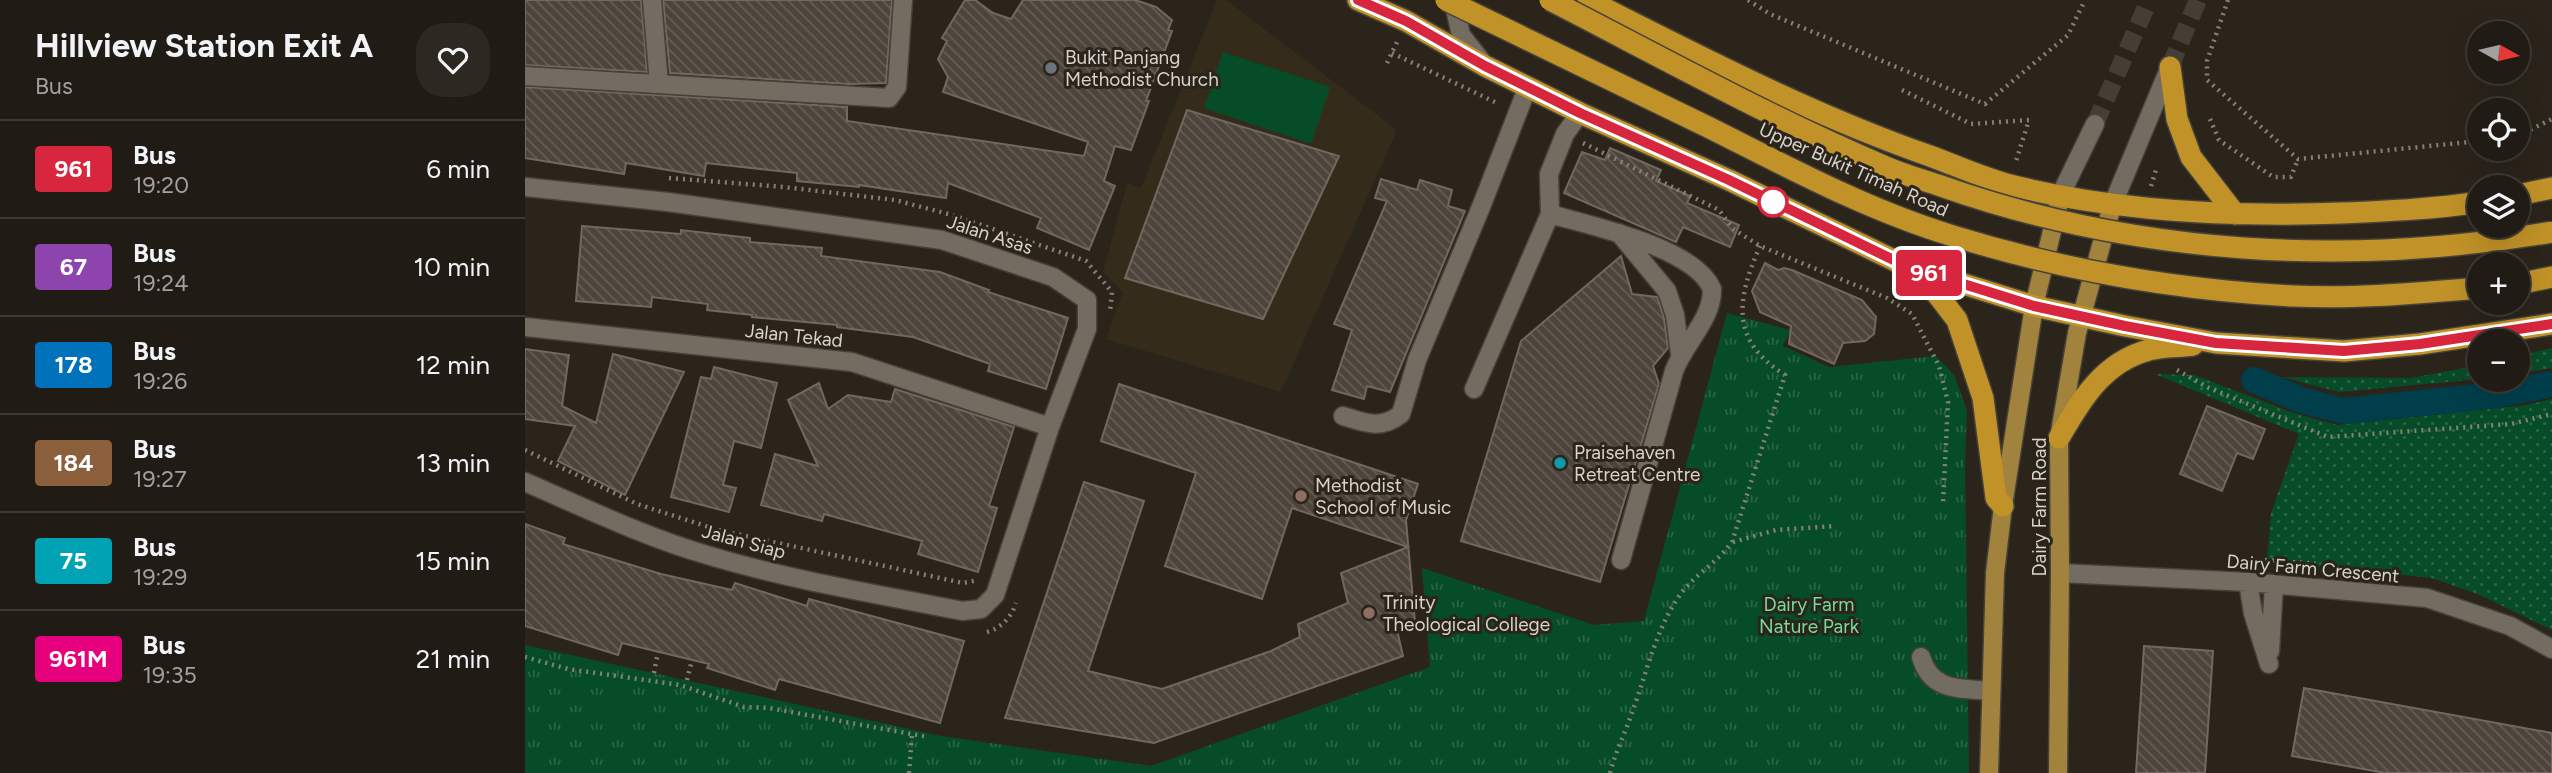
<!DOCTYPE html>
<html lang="en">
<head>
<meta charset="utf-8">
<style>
  :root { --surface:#201b14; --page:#2d2822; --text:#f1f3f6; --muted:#a2a1a0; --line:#3d3934 }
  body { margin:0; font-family:Figtree,sans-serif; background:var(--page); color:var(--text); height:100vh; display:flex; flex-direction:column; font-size:26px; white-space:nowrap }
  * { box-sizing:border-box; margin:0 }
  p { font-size:23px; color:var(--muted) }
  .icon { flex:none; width:38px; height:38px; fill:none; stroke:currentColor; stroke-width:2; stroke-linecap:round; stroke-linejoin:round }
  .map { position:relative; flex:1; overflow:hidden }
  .sheet { display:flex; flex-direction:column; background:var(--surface); width:525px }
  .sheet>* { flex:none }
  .badge { padding:0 14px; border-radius:5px; font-size:24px; line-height:46px }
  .needle { width:46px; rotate:98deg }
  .buttons { position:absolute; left:1942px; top:21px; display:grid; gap:14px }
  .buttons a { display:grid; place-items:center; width:63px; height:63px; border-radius:50%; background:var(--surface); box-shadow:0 7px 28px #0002,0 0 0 2px var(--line); font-size:35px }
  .map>.badge { position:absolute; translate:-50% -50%; box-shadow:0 0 0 4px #fff }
  .round { display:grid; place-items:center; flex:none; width:74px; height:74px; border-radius:28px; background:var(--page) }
  .summary { display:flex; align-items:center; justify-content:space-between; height:119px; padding:0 35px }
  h1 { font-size:33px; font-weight:700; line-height:52px }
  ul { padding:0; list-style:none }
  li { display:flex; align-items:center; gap:21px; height:98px; padding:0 35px; border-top:2px solid var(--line) }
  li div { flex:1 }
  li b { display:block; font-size:26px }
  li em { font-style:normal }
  li .badge { min-width:77px; font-weight:700; text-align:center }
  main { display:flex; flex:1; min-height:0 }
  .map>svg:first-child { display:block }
  .built { fill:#342b1b }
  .grass { fill:url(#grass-dots) }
  .park { fill:url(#park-tufts) }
  .garden { fill:#074c29 }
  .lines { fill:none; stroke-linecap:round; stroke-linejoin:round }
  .canal { stroke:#003e4b; stroke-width:26 }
  .building { fill:url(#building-back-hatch); stroke:#72685f; stroke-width:2 }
  .minor-tunnel { stroke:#443e36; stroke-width:18; stroke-dasharray:18 9; stroke-linecap:butt }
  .minor-casing { stroke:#464139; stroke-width:21 }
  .major-casing { stroke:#464139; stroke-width:21 }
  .highway-casing { stroke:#464139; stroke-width:24 }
  .path { stroke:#86827a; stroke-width:4.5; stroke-dasharray:2 5; stroke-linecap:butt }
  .minor { stroke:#736c60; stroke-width:18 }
  .major { stroke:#a1833e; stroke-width:18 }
  .highway { stroke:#c09227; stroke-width:21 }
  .highway-bridge-casing { stroke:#464139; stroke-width:24; stroke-linecap:butt }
  .highway-bridge { stroke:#c09227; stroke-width:21 }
  .line-casing { stroke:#fff; stroke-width:16 }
  .line { stroke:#d7263d; stroke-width:10 }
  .worship-dot { fill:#6b7280; stroke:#2a241b; stroke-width:2.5 }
  .stop-dot { fill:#fff; stroke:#d7263d; stroke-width:3.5 }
  .culture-dot { fill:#0f9aa8; stroke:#2a241b; stroke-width:2.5 }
  .education-dot { fill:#8d6e63; stroke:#2a241b; stroke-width:2.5 }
  .labels { text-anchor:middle; stroke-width:6; stroke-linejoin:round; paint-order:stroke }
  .poi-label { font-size:19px; fill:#d8d4cd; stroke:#2a241b; text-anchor:start }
  .street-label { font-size:19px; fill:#d8d4cd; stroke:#2a241b }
  .park-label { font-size:19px; fill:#76db9c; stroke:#2a241b }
</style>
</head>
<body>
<main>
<section class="sheet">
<div class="summary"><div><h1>Hillview Station Exit A</h1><p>Bus</p></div><a class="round"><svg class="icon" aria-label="heart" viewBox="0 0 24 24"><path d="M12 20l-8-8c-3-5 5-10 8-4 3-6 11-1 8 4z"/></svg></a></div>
<ul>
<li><span class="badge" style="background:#d7263d;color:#fff">961</span><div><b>Bus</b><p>19:20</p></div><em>6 min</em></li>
<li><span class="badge" style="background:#8e44ad;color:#fff">67</span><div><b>Bus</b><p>19:24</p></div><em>10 min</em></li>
<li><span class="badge" style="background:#0072bc;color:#fff">178</span><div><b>Bus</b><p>19:26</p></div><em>12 min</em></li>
<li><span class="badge" style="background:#8b5e3c;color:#fff">184</span><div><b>Bus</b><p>19:27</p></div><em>13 min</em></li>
<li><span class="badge" style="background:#00a3b4;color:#fff">75</span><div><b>Bus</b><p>19:29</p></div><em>15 min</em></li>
<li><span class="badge" style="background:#e6007e;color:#fff">961M</span><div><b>Bus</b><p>19:35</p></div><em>21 min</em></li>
</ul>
</section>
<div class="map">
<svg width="2027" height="773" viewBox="0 0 2027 773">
  <defs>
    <pattern id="grass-dots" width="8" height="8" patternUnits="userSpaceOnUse" patternTransform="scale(1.75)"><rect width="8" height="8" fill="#074c29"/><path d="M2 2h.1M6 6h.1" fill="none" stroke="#2a6547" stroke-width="1.8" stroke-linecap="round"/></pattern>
    <pattern id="park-tufts" width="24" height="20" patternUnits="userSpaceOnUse" patternTransform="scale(1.75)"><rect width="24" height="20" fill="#074c29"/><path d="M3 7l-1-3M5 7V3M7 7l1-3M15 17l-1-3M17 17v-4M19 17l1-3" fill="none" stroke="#2a6547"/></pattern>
    <pattern id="building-back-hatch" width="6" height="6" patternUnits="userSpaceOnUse" patternTransform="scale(1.75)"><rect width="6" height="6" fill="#4d443b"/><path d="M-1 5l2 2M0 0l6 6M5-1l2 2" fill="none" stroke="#665e56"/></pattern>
  </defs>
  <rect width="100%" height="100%" fill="#2a241b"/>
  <path class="built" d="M692 0H701L872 130 756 392 581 339 598 292 578 272 602 183 616 188Z"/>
  <path class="grass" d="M2027 348V368L1993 374V356Z
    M1955 365V379L1814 392 1757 377 1886 378Z
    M1630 374 1669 375 1769 413 1812 425 2001 405 2027 399V630L1955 595 1907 578 1742 562 1746 513 1774 434Z"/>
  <path class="park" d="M1202 313 1265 330 1258 346 1304 367 1411 356 1429 375 1442 410 1440 465 1444 773H0V645L416 736 626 766 905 667 897 568 1069 625 1119 621Z"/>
  <path class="garden" d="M698 52 805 87 786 144 679 108Z
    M82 692 109 700 102 721 75 713Z"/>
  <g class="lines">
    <path class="canal" d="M1729 380 1776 400 1818 411 1971 395 2027 384"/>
  </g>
  <path class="building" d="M0 0H116L122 72 0 65Z
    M138 0H367L361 83 324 84 145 73Z
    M440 0H450L468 13 486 19 498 0H610L631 7 647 20 643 30 647 31 621 101H624L606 150 590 146 579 181 590 186 564 250 512 228 516 218 423 183 421 198 334 185V187L272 181V173L181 163 179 176 101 163 99 174 0 158V87L322 107V121L559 156 563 142 418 92 423 77 413 59 422 41 417 38Z
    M662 110 814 156 738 319 600 278Z
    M1085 148 1136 170 1131 181 1165 196 1162 203 1214 225 1205 247 1158 227 1151 242 1039 193 1057 152 1080 160Z
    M856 179 892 190 895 180 927 190 923 206 940 211 865 392 842 386 839 399 807 390 827 330 809 324 862 201 850 198Z
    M57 226 156 234V230L225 238V242L297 248 296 256 415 272 464 290 463 292 543 318 521 389 463 371 465 364 388 337 312 327V325L227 317V315L182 310 183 304 127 297 126 307 51 301Z
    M1096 256 1107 294 1132 297 1139 318 1143 348 1128 366 1134 384 1075 582 936 541 996 341Z
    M1240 263 1253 270 1259 268 1267 270 1337 300 1351 317 1349 334 1340 341 1318 343 1309 364 1264 344 1266 326 1235 312 1227 291Z
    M0 349 44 355 37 406 71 423 88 354 159 372 100 495 33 461 50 426 0 419Z
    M189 367 252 383 236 448 209 441 198 485 211 488 204 512 146 497 176 377 186 379Z
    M294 383 303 409 323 395 366 402 370 389 489 427 464 506 472 508 453 572 393 554 397 541 299 514 297 521 236 505 250 454 293 466 263 400Z
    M594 384 893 484 881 520 890 623 872 630 878 656 629 743 480 718 559 482 619 501 563 671 637 689 746 651 775 637 773 624 823 603 816 573 883 547 767 508 737 599 640 566 671 473 576 441Z
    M1682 406 1740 429 1728 459 1712 453 1697 491 1655 474Z
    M0 524 40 538 38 544 136 574 207 590 210 583 282 606 284 599 439 641 415 723 254 679 250 690 182 668 184 664 97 643 93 655 0 626Z
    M1619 646 1688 651 1680 773H1611Z
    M1779 688 2027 733V773H1860L1767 756Z"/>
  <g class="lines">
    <path class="minor-tunnel" d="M1645 67 1673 0
      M1570 124 1624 0"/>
    <g class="minor-casing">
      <path id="minor" d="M127 0 134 84
        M928 0 936 35 958 63
        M0 76 364 98 372 87 378 0
        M0 187 143 202 417 240 528 277 562 300V329L525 427 470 595 456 609 437 611C352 594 265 580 182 555 120 537 60 508 0 482
        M1535 196 1570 124
        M1587 206 1645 67
        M1025 214C1066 226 1169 247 1187 289 1188 318 1159 344 1149 371L1096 560
        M1094 233 1142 291 1150 315 1155 354
        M0 327 327 362 525 427
        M949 389 1025 214 1024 174 1040 134 1055 113
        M818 416C840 423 856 430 876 414L892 360 956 207 1003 86
        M1535 573 1723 582 1902 598 1985 626 2027 649
        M1723 582 1728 613 1744 664
        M1745 651 1749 584
        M1396 657C1406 692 1435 688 1466 691"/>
    </g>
    <g class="major-casing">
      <path id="major" d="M1464 773 1470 573 1478 506 1509 306 1533 206
        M1533 773 1535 573 1534 438 1552 333 1587 206"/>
    </g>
    <g class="highway-casing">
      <path id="highway" d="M833 0 881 21 960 66 1055 113 1204 180 1381 266 1509 306 1600 326 1691 343 1819 351 1895 344 2027 324
        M1063 0C1176 57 1285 114 1405 156 1432 166 1458 178 1485 185 1593 212 1706 217 1817 213 1864 211 1909 209 1955 202
        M1645 67 1652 119 1666 157 1710 214
        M1993 195 2027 188
        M1385 270 1412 294 1432 320 1458 398 1471 498 1478 506
        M1993 284 2027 277
        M1534 438C1556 400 1578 362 1624 350 1638 346 1654 347 1668 345"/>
    </g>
    <path class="path" d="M1223 0 1245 14 1460 104 1543 35 1560 0
      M1703 0 1682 61V80L1773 159 1955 141
      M867 53 974 104
      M862 63 872 42
      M1377 90 1446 124 1504 120 1490 164
      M1685 119 1694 140 1748 177H1766L1773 159
      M1993 136 2027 119
      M1058 143 1194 210 1208 229 1235 246 1362 298 1387 314 1414 366 1423 402 1418 504
      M144 178 259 187 370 200 427 215 561 261 587 292 585 312
      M1626 186 1631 170
      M1652 370 1684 388 1803 437 1986 424 2027 414
      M0 450 112 504 193 530 438 583 453 580
      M1208 542 1251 530 1310 526
      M1740 560 1794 564
      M462 632C476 628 486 618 491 603
      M0 657 43 669 155 685 219 707 244 708 403 737
      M129 673 133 652
      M162 680 167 660
      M384 773 387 734
      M1085 773C1091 750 1102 729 1109 707 1123 668 1132 626 1157 592 1172 573 1193 562 1207 542L1260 375C1204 340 1212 299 1235 246"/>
    <use href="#minor" class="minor"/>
    <use href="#major" class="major"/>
    <use href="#highway" class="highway"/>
    <g class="highway-bridge-casing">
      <path id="highway-bridge" d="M921 0C1008 43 1096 84 1183 127 1263 167 1342 210 1428 236 1538 270 1653 290 1768 296 1830 299 1893 293 1955 288
        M1025 0C1136 57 1246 118 1361 167 1379 175 1398 180 1416 186 1612 255 1823 267 2027 232"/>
    </g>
    <use href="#highway-bridge" class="highway-bridge"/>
  </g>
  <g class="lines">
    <g class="line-casing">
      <path id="line" d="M833 0 881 21 960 66 1055 113 1204 180 1381 266 1509 306 1600 326 1691 343 1819 351 1895 344 2027 324"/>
    </g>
    <use href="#line" class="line"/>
  </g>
  <circle class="worship-dot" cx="526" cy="68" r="7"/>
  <circle class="stop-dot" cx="1248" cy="202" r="14"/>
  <circle class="culture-dot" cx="1035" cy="463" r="7"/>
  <g class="education-dot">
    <circle cx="776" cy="496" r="7"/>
    <circle cx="844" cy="613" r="7"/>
  </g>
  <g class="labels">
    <g class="poi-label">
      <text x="540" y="64">Bukit Panjang<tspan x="540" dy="22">Methodist Church</tspan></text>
      <text x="1049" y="459">Praisehaven<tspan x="1049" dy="22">Retreat Centre</tspan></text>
      <text x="790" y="492">Methodist<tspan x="790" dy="22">School of Music</tspan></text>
      <text x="858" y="609">Trinity<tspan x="858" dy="22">Theological College</tspan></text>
    </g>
    <g class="street-label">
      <text transform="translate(1329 169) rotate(24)" y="7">Upper Bukit Timah Road</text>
      <text transform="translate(465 234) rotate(18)" y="7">Jalan Asas</text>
      <text transform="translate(269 335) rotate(6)" y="7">Jalan Tekad</text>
      <text transform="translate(1514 507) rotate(-90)" y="7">Dairy Farm Road</text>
      <text transform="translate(219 541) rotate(15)" y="7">Jalan Siap</text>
      <text transform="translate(1788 568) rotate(5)" y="7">Dairy Farm Crescent</text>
    </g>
    <g class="park-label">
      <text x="1284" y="611">Dairy Farm<tspan x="1284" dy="22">Nature Park</tspan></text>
    </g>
  </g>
</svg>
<div class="buttons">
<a><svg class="needle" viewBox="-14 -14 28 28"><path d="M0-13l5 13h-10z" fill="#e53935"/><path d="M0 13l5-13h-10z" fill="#a2a1a0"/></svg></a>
<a><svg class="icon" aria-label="locate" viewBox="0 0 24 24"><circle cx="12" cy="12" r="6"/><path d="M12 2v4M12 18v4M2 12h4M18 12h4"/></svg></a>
<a><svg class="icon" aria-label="layers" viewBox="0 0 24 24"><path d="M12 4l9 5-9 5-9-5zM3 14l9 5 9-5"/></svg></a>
<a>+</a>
<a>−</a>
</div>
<b class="badge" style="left:1404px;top:273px;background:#d7263d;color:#fff">961</b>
</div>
</main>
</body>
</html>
